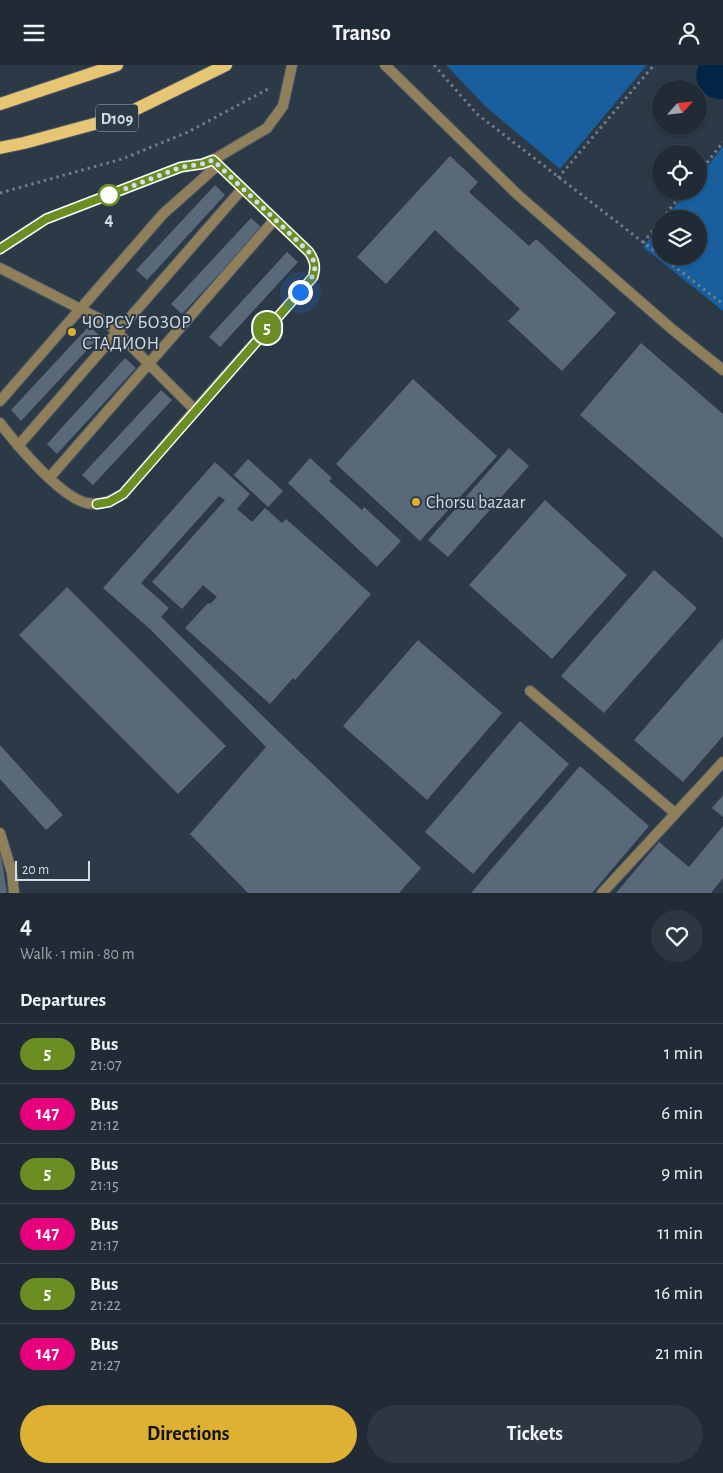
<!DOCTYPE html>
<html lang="en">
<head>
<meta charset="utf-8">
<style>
  :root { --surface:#212b35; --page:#2d3741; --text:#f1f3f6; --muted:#a2a7ad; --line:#3e4750; --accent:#deb133 }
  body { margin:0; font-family:"Alegreya Sans",sans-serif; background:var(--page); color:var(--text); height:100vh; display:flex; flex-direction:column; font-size:19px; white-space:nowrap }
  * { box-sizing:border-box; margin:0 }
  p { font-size:16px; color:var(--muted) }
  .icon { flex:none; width:28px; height:28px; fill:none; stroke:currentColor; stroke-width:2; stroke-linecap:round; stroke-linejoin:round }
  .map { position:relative; height:828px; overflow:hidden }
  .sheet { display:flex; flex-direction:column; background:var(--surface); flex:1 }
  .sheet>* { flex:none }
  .badge { padding:0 10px; border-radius:16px; font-size:18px; line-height:32px }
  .needle { width:32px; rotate:63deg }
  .fabs { position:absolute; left:652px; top:15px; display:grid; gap:10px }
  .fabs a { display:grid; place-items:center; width:55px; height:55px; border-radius:50%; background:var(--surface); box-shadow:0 1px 4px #0004,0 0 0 1px var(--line); font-size:25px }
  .scale { position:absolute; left:15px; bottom:12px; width:75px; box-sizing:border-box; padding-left:5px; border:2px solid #d4dce5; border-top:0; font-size:14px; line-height:18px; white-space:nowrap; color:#d4dce5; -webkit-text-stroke:4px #2c3947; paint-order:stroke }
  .you { position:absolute; width:25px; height:25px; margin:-12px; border:4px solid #fff; border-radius:50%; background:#1a73e8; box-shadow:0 0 0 8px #1a73e833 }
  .map>.badge { position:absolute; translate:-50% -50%; box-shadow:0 0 0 2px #fff }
  h2 { padding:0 20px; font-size:19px; line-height:45px }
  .round { display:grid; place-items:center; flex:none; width:52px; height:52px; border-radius:26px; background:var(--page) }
  .summary { display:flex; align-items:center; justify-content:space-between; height:85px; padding:0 20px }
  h1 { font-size:24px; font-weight:700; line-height:38px }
  .action { display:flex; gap:10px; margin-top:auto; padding:10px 20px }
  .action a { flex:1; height:58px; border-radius:30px; background:var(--accent); color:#111; font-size:20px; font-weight:700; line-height:58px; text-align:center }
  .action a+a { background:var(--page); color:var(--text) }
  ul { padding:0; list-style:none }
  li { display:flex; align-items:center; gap:15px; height:60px; padding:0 20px; border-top:1px solid var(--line) }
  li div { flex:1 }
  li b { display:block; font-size:19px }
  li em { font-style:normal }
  li .badge { min-width:55px; font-weight:700; text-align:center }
  header { display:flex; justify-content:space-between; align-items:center; height:65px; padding:0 20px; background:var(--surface); font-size:22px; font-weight:700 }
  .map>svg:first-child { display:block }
  .green { fill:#195f9d }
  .water { fill:#002547 }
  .building { fill:#5a6979 }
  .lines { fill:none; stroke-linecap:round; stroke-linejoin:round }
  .service-casing { stroke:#4a5663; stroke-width:12 }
  .minor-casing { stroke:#4a5663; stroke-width:12 }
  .primary-casing { stroke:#4a5663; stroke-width:14 }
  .path { stroke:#727d89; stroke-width:3; stroke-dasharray:2.5 4; stroke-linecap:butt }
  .service { stroke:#8f7f5a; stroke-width:10 }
  .minor { stroke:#8f7f5a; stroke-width:10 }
  .primary { stroke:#e6c575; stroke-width:12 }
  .line-casing { stroke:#fff; stroke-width:11 }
  .line { stroke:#6b8e23; stroke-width:8 }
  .walk { stroke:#d4dce5; stroke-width:5; stroke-dasharray:0 9 }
  .stop-dot { fill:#fff; stroke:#6b8e23; stroke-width:2.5 }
  .poi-dot { fill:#deb133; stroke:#2c3947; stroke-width:2 }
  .labels { text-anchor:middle; stroke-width:4; stroke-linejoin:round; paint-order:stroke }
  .shield { fill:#2c3947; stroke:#a2abb6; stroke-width:1 }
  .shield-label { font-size:16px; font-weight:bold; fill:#d4dce5 }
  .stop-label { font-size:18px; font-weight:bold; fill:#d4dce5; stroke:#2c3947 }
  .poi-label { font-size:18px; fill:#d4dce5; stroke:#2c3947; text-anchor:start }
</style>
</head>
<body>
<header><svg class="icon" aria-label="menu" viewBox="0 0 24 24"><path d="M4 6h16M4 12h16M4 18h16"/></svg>Transo<svg class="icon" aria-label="person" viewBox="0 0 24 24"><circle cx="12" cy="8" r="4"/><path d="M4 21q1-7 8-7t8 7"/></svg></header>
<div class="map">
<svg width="723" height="828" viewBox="0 0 723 828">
  <rect width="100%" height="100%" fill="#2c3947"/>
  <path class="green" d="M446 0H647L560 104 485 41Z
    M723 81V246L643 182 661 159V191H699V154H665L687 126H699V112Z"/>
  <path class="water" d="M699 0H723V34C704 35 690 18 699 0Z"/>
  <path class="building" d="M450 91 478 117 469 127 529 181 536 174 616 248 562 306 508 256 520 244 435 165 386 219 357 192Z
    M215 120 225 130 147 215 136 205Z
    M251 153 262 163 182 249 171 239Z
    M287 187 298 197 220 282 209 272Z
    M89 261 100 271 21 356 11 345Z
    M641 278 723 349V473L580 350Z
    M125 293 136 303 57 389 47 379Z
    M413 314 497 391 420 476 336 399Z
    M161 325 172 335 93 420 82 410Z
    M509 383 529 401 448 492 428 475Z
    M310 393 332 413 329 416 362 445 364 442 401 476 377 502 288 418Z
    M248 394 283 426 268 442 234 410Z
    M215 397 250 429 237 444 252 457 265 443 282 458 286 454 371 529 295 615 293 613 270 639 185 563 208 538 210 539 217 532 203 520 182 544 152 517 225 435 219 431 141 518 169 543 161 552 279 667 421 803 399 828H248L190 769 266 682 150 564 103 523Z
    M545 435 627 510 552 594 469 520Z
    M654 505 697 543 604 648 561 611Z
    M67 522 226 681 178 729 19 570Z
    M723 573V671L683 717 634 675Z
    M418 575 502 648 427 735 343 661Z
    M520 656 569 699 473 809 425 767Z
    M0 680 63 750 46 765 0 714Z
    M580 701 649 761 592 828H471Z
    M723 730V752L712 743Z
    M723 761V813L711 828H616L659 777 689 802Z
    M0 790H1L7 828H0Z"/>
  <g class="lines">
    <g class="service-casing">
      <path id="service" d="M385 0 518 130 673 265 723 305
        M0 184 46 154 181 102 202 99 213 95 267 63 283 41 292 0
        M0 203 98 253 112 262 195 345 313 212C316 202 315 196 309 187L213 95
        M0 336 163 149 218 100
        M0 358C16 379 61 433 87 438 101 441 111 436 123 429L195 345
        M18 381 242 124
        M50 412 275 154
        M530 626 675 748
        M602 828 723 697"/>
    </g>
    <g class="minor-casing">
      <path id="minor" d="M0 768 12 808 14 828"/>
    </g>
    <g class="primary-casing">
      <path id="primary" d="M0 39 117 0
        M0 83 24 78 120 52 226 0"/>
    </g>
    <path class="path" d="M434 0 477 49 723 239
      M699 108 723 77
      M558 113 654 0
      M0 128 122 94 188 67 268 24
      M662 154 684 126
      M643 178 661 155"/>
    <use href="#service" class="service"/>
    <use href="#minor" class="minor"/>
    <use href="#primary" class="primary"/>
  </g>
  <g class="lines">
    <g class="line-casing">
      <path id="line" d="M0 184 46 154 181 102 202 99 213 95 309 187C315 196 316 202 313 212L123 429 109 437 97 439"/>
    </g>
    <use href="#line" class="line"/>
    <path class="walk" d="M109 130 181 102 202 99 213 95 309 187C321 205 312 213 300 227"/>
  </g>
  <circle class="stop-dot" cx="109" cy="130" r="10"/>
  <g class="poi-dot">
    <circle cx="72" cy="267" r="5"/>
    <circle cx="416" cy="437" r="5"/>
  </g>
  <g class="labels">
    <rect class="shield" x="96" y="39.5" width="42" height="27" rx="4"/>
    <g class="shield-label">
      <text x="117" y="59">D109</text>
    </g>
    <g class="stop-label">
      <text x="109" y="160">4</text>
    </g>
    <g class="poi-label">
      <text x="82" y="263">ЧОРСУ БОЗОР<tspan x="82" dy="21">СТАДИОН</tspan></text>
      <text x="426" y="443">Chorsu bazaar</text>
    </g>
  </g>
</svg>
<div class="fabs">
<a><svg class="needle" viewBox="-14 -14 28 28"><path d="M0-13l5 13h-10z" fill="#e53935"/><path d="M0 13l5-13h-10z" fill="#a2a7ad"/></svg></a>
<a><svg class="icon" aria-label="locate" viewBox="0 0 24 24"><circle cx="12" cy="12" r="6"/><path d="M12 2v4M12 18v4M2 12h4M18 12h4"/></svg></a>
<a><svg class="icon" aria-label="layers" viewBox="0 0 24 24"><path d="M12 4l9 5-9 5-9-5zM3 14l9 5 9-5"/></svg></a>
</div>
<div class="scale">20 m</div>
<div class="you" style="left:300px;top:227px"></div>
<b class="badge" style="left:267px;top:263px;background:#6b8e23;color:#fff">5</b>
</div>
<section class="sheet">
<div class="summary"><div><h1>4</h1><p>Walk · 1 min · 80 m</p></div><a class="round"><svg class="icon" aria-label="heart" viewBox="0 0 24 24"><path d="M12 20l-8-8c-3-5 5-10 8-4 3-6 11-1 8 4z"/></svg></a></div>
<h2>Departures</h2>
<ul>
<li><span class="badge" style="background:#6b8e23;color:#fff">5</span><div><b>Bus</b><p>21:07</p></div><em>1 min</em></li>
<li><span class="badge" style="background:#e6007e;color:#fff">147</span><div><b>Bus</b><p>21:12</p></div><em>6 min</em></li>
<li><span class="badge" style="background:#6b8e23;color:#fff">5</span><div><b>Bus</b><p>21:15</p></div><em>9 min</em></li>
<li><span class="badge" style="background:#e6007e;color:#fff">147</span><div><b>Bus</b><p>21:17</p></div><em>11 min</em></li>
<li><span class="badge" style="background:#6b8e23;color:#fff">5</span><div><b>Bus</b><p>21:22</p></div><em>16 min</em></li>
<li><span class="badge" style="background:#e6007e;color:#fff">147</span><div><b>Bus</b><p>21:27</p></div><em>21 min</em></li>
</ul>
<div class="action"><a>Directions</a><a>Tickets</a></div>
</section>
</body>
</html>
